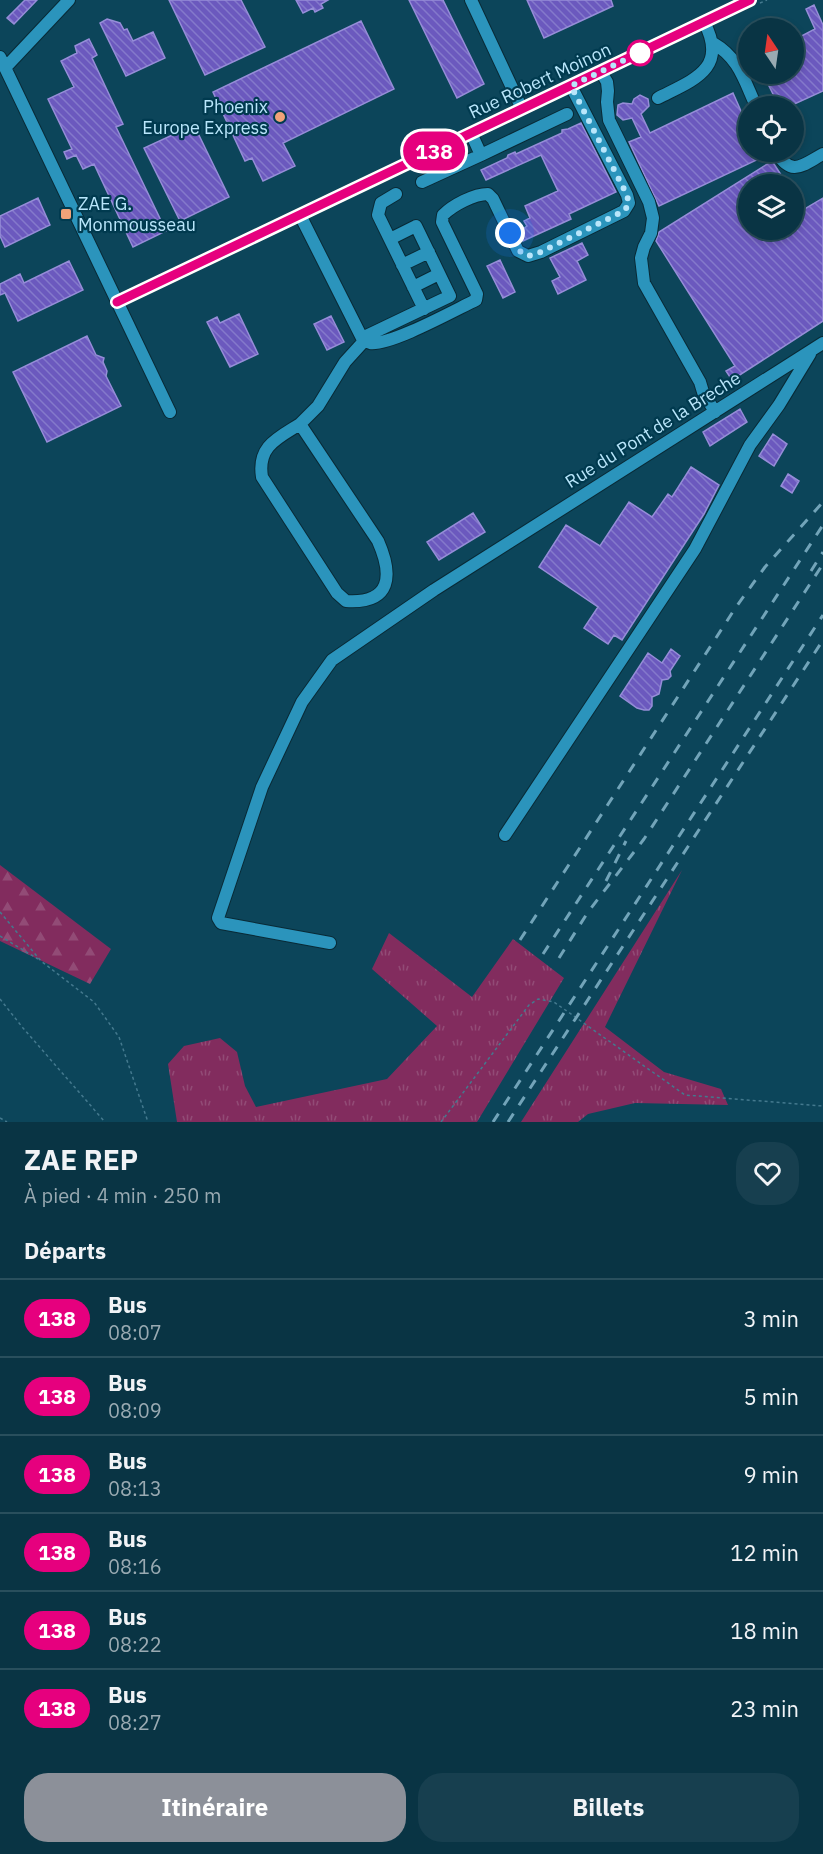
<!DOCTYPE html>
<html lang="fr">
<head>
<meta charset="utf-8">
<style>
  :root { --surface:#093444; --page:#173f4f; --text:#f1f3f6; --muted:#99aab2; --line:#294f5d; --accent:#8c9099 }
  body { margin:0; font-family:"IBM Plex Sans",sans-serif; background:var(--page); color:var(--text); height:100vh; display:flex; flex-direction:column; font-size:22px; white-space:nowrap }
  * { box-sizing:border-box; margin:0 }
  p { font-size:20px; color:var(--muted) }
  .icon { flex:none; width:33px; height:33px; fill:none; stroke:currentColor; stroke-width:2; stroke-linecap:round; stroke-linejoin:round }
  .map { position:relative; height:1122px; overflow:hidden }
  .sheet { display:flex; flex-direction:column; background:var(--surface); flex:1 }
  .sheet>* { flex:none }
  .badge { padding:0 12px; border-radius:20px; font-size:21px; line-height:39px }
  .needle { width:39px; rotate:347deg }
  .controls { position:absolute; left:738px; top:18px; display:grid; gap:12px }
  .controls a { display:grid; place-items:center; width:66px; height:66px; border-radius:50%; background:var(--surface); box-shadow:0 3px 9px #0003,0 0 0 2px var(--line); font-size:30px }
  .you { position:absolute; width:30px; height:30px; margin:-15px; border:4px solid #fff; border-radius:50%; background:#1a73e8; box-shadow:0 0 0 9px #1a73e833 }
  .map>.badge { position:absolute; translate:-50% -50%; box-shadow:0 0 0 3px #fff }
  h2 { padding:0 24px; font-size:22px; line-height:54px }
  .round { display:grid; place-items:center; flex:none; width:63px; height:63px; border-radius:24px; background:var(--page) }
  .headline { display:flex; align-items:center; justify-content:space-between; height:102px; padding:0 24px }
  h1 { font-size:28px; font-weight:800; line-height:45px }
  .button { display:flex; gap:12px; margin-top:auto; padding:12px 24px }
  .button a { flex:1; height:69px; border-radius:24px; background:var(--accent); color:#fff; font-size:24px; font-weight:800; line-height:69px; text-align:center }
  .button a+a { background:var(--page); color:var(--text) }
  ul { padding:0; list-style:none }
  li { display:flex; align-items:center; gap:18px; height:78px; padding:0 24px; border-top:2px solid var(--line) }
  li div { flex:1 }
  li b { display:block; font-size:22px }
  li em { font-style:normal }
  li .badge { min-width:66px; font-weight:700; text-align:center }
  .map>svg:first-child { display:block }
  .grass { fill:url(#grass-tufts) }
  .forest { fill:url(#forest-firs) }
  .building { fill:url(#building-back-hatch); stroke:#968dd8; stroke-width:1.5 }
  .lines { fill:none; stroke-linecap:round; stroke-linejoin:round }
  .minor-casing { stroke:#092a36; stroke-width:14 }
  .path { stroke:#44798e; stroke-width:1.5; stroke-dasharray:3 3; stroke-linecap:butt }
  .minor { stroke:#2b94bc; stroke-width:12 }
  .rail { stroke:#72a4b9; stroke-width:3; stroke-dasharray:10 10; stroke-linecap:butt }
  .line-casing { stroke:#fff; stroke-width:14 }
  .line { stroke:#e6007e; stroke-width:9 }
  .walk { stroke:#b9e6fb; stroke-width:6; stroke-dasharray:0 10.8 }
  .stop-dot { fill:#fff; stroke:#e6007e; stroke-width:3 }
  .poi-dot { fill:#f0a279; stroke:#003a4f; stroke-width:2 }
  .labels { text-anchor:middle; stroke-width:4.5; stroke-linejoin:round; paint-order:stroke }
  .street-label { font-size:18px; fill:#b9e6fb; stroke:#003a4f }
  .poi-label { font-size:18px; fill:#b9e6fb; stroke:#003a4f; text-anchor:end }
</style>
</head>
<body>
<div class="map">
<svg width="823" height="1122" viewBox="0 0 823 1122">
  <defs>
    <pattern id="grass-tufts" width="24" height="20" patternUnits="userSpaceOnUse" patternTransform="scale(1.5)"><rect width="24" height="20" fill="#822c5e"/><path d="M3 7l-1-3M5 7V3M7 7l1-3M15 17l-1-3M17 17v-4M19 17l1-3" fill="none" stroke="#924b76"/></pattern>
    <pattern id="forest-firs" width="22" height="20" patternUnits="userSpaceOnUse" patternTransform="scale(1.5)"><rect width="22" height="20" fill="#822c5e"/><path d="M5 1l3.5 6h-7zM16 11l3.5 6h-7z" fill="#924b76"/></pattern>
    <pattern id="building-back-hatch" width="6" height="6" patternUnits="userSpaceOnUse" patternTransform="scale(1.5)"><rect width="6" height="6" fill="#6b59be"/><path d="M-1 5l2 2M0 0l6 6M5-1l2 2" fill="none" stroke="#8479cb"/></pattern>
  </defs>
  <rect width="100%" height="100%" fill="#0c455a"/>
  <path class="grass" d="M682 870 605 1027 664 1072 721 1089 728 1105 635 1103 588 1114 578 1122H521Z
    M389 933 472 997 513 939 564 978 477 1122H177L168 1064 184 1046 220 1038 237 1052 245 1086 256 1107 387 1079 437 1026 372 969Z"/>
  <path class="forest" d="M0 865 111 949 90 984 0 941Z"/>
  <path class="building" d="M25 0H37L14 24 7 18Z
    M169 0H241L265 47 205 75Z
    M296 0H328L321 4 323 8 315 12 313 8 303 13Z
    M409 0H443L484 84 457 98Z
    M527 0H611L613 6 544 38Z
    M814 5 823 25V91L790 106H779L763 74H794V40L815 29 806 9Z
    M107 19 120 23 124 30 127 29 133 41 153 32 165 58 126 76 100 23Z
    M361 21 394 89 283 143 295 166 263 181 252 158 245 161 213 92Z
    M89 39 97 55 92 58 123 124 116 127 166 231 133 247 94 164 83 169 76 155 67 159 64 152 72 149 48 99 74 87 61 61 77 53 75 46Z
    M733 93 748 127V152H760L763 157 659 206 629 142 641 137 632 118 623 120 617 115 618 105 623 103 632 104 634 99 640 95 648 99 649 106 641 114 650 133Z
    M581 123 616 192 569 214 571 219 523 241 519 232 527 226 524 221 530 218 525 206 558 191 541 155 486 180 481 170 507 158 508 155 515 152 516 154 562 133V130L568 129Z
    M194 125 229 197 180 221 144 148Z
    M772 161 787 184H748V230H794V194L803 210 823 198V321L732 380 726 371 735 366 656 241 659 232Z
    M38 198 50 225 5 247 0 236V216Z
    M582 243 588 255 577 261 586 280 558 294 552 281 560 277 550 258Z
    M500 260 515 292 503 298 487 266Z
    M69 261 83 290 18 321 5 293 0 295V284L20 274 24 283Z
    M239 314 258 354 230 367 207 322 217 317 220 323Z
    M331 316 344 342 327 350 314 324Z
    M87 336 96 355 104 358 103 362 107 371 106 376 121 406 47 442 13 372Z
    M740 409 747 422 710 446 703 432Z
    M773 434 787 444 774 466 759 456Z
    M691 467 719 485 704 514 622 640 614 635 608 644 584 628 598 607 539 567 566 525 600 546 629 502 652 517 668 494 672 497Z
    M788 474 799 481 792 493 781 486Z
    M473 513 485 532 439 560 427 542Z
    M671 649 680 656 670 671 671 676 668 679 662 680 659 694 652 697V706L649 710H644L637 708 620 696 648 653 662 663Z"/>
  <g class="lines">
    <g class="minor-casing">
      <path id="minor" d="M471 0 522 109
        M713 43C739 58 744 80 756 106
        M0 57 170 412
        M5 68 69 0
        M601 72 607 82 608 91 607 102 609 120 649 202 653 218 651 233 644 247 641 258 644 283 700 382 703 392 715 412
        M658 98C693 80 729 69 704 22
        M471 133 481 155 567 114
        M776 152C792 177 801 166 823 154
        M422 182 481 155
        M396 194 381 203 378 215 424 309
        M300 215 362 338C364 340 368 342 370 343 390 346 455 310 476 300L477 294 442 222 443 215C453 205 474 194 488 194L493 199 518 251 528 256 541 252 624 211 629 203 627 195 571 86
        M402 265 429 252
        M413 287 439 274
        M117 302 750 0
        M362 338 450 296 416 226 390 239
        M300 424 378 541C393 575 392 604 346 601L337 593 262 477C257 446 278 438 300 424L318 406 345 362 365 340
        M505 835 695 549 750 445 779 405 810 354
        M330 943 221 923 218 918 262 787 302 702 332 660 434 590 823 343"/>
    </g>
    <path class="path" d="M760 3 767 0
      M523 83 532 92
      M0 912 41 961 94 1002 119 1037 148 1122
      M0 936 38 959
      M0 999 23 1028 105 1122
      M0 1118 7 1122
      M441 1122 529 1005 538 999 554 1002 685 1095 823 1106"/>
    <use href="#minor" class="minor"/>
    <path class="rail" d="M811 571 823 552
      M606 881 626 841
      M520 940 736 607 765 567 823 502
      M543 954 823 525
      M559 958 588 912 644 839 823 564
      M493 1122 823 615
      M508 1122 823 640"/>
  </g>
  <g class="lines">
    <g class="line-casing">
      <path id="line" d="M117 302 750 0"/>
    </g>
    <use href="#line" class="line"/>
    <path class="walk" d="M510 233 518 250 528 256 541 252 624 211 629 204 627 195 571 86 643 51 640 53"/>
  </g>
  <circle class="stop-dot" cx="640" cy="53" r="12"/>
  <g class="poi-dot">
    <circle cx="280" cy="117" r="6"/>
    <rect x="60" y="208" width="12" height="12" rx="3"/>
  </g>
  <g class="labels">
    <g class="street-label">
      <text transform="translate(540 81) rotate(-25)" y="6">Rue Robert Moinon</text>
      <text transform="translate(653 430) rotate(-32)" y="6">Rue du Pont de la Breche</text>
    </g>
    <g class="poi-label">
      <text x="268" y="113">Phoenix<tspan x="268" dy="21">Europe Express</tspan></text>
      <text x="78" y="210" text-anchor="start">ZAE G.<tspan x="78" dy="21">Monmousseau</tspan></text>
    </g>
  </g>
</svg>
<div class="controls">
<a><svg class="needle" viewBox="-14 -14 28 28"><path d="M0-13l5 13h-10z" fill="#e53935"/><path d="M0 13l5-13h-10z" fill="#99aab2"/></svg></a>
<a><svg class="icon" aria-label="locate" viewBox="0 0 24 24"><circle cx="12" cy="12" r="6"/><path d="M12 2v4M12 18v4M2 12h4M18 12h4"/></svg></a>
<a><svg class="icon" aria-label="layers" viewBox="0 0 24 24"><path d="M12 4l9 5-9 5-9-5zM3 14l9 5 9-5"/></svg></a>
</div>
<div class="you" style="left:510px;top:233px"></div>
<b class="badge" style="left:434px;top:151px;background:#e6007e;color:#fff">138</b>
</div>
<section class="sheet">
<div class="headline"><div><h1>ZAE REP</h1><p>À pied · 4 min · 250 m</p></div><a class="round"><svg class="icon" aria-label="heart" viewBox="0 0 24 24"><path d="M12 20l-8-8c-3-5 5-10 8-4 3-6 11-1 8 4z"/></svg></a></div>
<h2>Départs</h2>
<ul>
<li><span class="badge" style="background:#e6007e;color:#fff">138</span><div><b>Bus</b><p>08:07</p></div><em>3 min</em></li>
<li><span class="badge" style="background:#e6007e;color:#fff">138</span><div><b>Bus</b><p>08:09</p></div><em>5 min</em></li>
<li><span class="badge" style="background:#e6007e;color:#fff">138</span><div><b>Bus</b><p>08:13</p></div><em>9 min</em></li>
<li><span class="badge" style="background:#e6007e;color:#fff">138</span><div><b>Bus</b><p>08:16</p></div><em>12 min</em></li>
<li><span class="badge" style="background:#e6007e;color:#fff">138</span><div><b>Bus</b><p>08:22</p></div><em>18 min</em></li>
<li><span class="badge" style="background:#e6007e;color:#fff">138</span><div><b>Bus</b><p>08:27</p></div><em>23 min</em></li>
</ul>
<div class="button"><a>Itinéraire</a><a>Billets</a></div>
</section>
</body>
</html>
